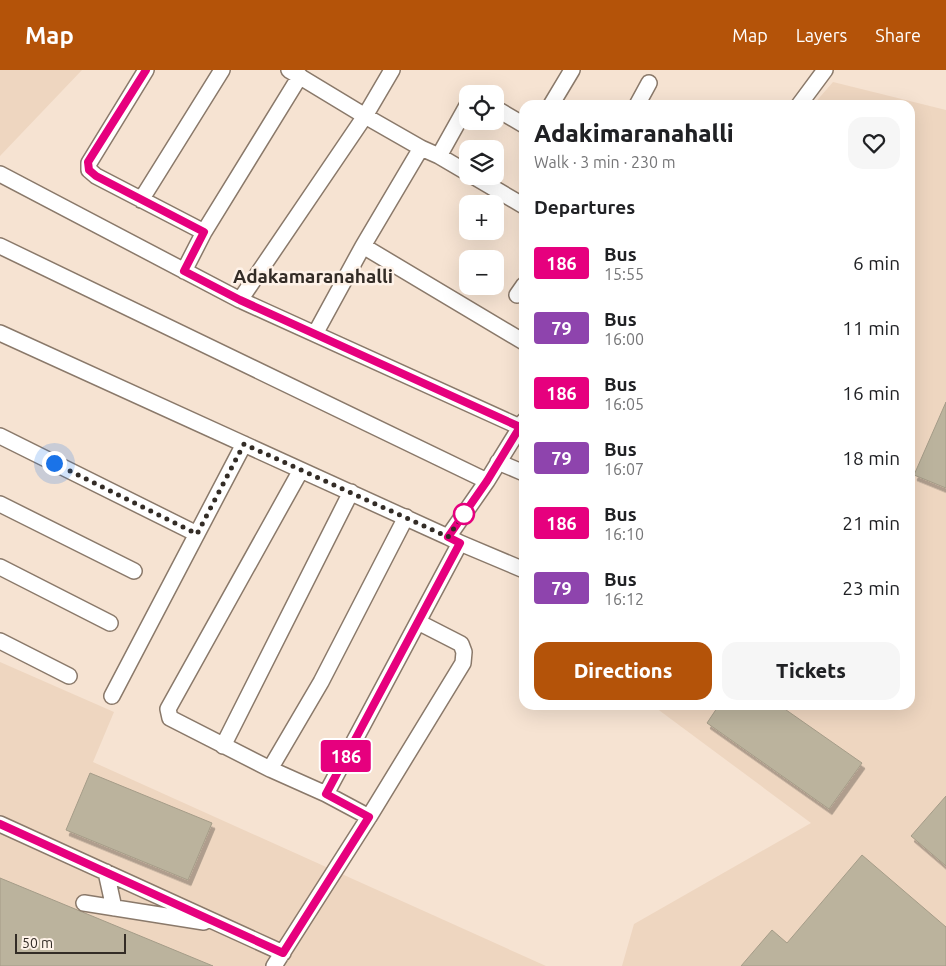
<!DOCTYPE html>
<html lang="en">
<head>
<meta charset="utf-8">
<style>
  :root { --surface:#fff; --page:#f6f6f6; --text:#202124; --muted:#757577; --accent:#b45309 }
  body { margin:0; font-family:Ubuntu,sans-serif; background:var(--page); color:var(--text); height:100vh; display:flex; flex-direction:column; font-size:19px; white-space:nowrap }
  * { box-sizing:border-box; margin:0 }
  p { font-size:16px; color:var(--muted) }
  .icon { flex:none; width:28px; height:28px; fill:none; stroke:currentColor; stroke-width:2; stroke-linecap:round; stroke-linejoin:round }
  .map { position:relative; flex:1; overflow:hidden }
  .panel { position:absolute; left:519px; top:30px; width:396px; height:610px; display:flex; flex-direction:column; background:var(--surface); border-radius:15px; box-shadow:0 5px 20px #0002 }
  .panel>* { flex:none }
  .badge { padding:0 10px; border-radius:4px; font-size:18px; line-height:32px }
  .fabs { position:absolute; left:459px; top:15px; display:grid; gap:10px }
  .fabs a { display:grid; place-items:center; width:45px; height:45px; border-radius:10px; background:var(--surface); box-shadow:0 5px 20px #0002; font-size:25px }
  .scale { position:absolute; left:15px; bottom:12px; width:111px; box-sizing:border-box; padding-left:5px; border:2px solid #332c26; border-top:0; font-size:14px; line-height:18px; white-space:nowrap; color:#332c26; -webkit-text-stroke:4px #fef2e8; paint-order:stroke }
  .you { position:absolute; width:25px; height:25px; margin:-12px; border:4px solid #fff; border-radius:50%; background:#1a73e8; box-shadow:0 0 0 8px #1a73e833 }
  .map>.badge { position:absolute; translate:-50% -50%; box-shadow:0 0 0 2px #fff }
  h2 { padding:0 15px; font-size:19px; line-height:45px }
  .round { display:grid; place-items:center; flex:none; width:52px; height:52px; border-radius:15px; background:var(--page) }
  .head { display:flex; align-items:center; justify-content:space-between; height:85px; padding:0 15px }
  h1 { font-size:24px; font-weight:800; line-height:38px }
  .action { display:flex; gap:10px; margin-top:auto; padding:10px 15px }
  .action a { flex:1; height:58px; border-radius:15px; background:var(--accent); color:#fff; font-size:20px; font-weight:800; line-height:58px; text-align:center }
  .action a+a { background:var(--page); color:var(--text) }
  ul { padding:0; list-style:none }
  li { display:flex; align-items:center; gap:15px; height:65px; padding:0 15px }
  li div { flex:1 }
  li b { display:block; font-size:19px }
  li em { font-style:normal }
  li .badge { min-width:55px; font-weight:700; text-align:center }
  header { display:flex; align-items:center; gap:30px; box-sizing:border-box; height:70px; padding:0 25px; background:var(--accent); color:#fff }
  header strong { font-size:24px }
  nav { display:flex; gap:28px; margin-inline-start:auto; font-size:18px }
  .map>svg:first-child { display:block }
  .built { fill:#eed6c0 }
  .building { fill:#bbb39d; stroke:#a59c88; filter:url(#shadow) }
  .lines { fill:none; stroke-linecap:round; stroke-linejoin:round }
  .minor-casing { stroke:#8a796a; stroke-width:18 }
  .minor { stroke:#fff; stroke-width:15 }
  .line-casing { stroke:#fff; stroke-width:11 }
  .line { stroke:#e6007e; stroke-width:8 }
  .walk { stroke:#332c26; stroke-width:5; stroke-dasharray:0 9 }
  .stop-dot { fill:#fff; stroke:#e6007e; stroke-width:2.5 }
  .labels { text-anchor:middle; stroke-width:5; stroke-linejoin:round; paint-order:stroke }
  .neighbourhood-label { font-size:19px; font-weight:bold; fill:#332c26; stroke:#fef2e8 }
</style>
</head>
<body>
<header>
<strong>Map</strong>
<nav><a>Map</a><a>Layers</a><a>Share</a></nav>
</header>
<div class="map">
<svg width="946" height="896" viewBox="0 0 946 896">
  <defs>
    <filter id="shadow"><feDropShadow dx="3" dy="5.5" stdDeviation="0" flood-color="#0004"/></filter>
  </defs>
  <rect width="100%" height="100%" fill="#f6e3d2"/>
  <path class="built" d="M0 0H82L0 86Z
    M833 12 946 40V896H622L634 854 811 753 652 635H910V35H813Z
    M0 592 114 642 93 692 546 896H0Z"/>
  <path class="building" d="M946 332V418L914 405Z
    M719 635H779L862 693 829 739 707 653Z
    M90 703 212 753 188 810 66 760Z
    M946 726V796L911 766Z
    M862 785 946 857V896H741L772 860 787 873Z
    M0 808 213 896H0Z"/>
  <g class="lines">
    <g class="minor-casing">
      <path id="minor" d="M146 0 89 93V100L96 106 204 162
        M289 0 365 46 421 78 439 86 468 103
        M551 35 572 0
        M637 35 649 13
        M799 35 825 0
        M495 38 524 55
        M439 86 468 34
        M0 104 240 230 520 357
        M473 106 524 136
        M141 130 222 0
        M0 176 487 411
        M363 176 524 272
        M184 201 204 162 300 6
        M517 225 524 215
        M240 230 365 46 392 0
        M0 263 448 467 487 411 524 351
        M315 264 363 176 421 78
        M0 366 197 464
        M498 392 524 403
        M0 434 134 501
        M460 473 524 500
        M0 497 110 553
        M0 571 69 606
        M112 626 244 374
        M223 676 351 422
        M270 699 170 648 168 639 301 400
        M326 724 270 699 321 612 406 447
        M369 747 463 593 464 582 461 574 418 552
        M0 754 283 883
        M106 802 114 838
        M84 833 204 852
        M274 896 369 747 326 724 460 473 448 467"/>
    </g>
    <use href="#minor" class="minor"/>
  </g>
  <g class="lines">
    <g class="line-casing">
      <path id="line" d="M0 754 283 883 369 747 326 724 460 473 448 467 487 411 520 357 240 230 184 201 204 162 96 106 89 100 88 92 146 0"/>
    </g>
    <use href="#line" class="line"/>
    <path class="walk" d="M54 393 197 464 244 374 448 467 464 444"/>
  </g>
  <circle class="stop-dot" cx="464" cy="444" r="10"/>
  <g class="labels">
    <g class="neighbourhood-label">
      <text x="313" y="213">Adakamaranahalli</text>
    </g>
  </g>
</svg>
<div class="fabs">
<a><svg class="icon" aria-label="locate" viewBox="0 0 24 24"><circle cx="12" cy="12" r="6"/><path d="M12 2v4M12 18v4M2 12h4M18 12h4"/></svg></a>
<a><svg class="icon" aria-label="layers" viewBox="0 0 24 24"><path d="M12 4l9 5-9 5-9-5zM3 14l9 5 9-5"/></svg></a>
<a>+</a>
<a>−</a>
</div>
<div class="scale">50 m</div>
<div class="you" style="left:54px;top:393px"></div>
<b class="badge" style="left:346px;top:686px;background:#e6007e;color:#fff">186</b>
<section class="panel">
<div class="head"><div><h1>Adakimaranahalli</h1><p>Walk · 3 min · 230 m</p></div><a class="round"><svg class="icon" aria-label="heart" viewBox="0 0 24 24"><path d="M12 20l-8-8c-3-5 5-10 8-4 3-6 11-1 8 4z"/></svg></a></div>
<h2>Departures</h2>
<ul>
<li><span class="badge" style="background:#e6007e;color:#fff">186</span><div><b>Bus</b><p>15:55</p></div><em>6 min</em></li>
<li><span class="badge" style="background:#8e44ad;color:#fff">79</span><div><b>Bus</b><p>16:00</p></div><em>11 min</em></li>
<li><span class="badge" style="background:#e6007e;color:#fff">186</span><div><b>Bus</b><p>16:05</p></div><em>16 min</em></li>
<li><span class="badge" style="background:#8e44ad;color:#fff">79</span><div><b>Bus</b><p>16:07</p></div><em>18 min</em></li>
<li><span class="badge" style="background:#e6007e;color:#fff">186</span><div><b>Bus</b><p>16:10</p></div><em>21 min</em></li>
<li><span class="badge" style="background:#8e44ad;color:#fff">79</span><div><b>Bus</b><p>16:12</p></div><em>23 min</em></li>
</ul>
<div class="action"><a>Directions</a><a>Tickets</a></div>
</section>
</div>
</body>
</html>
